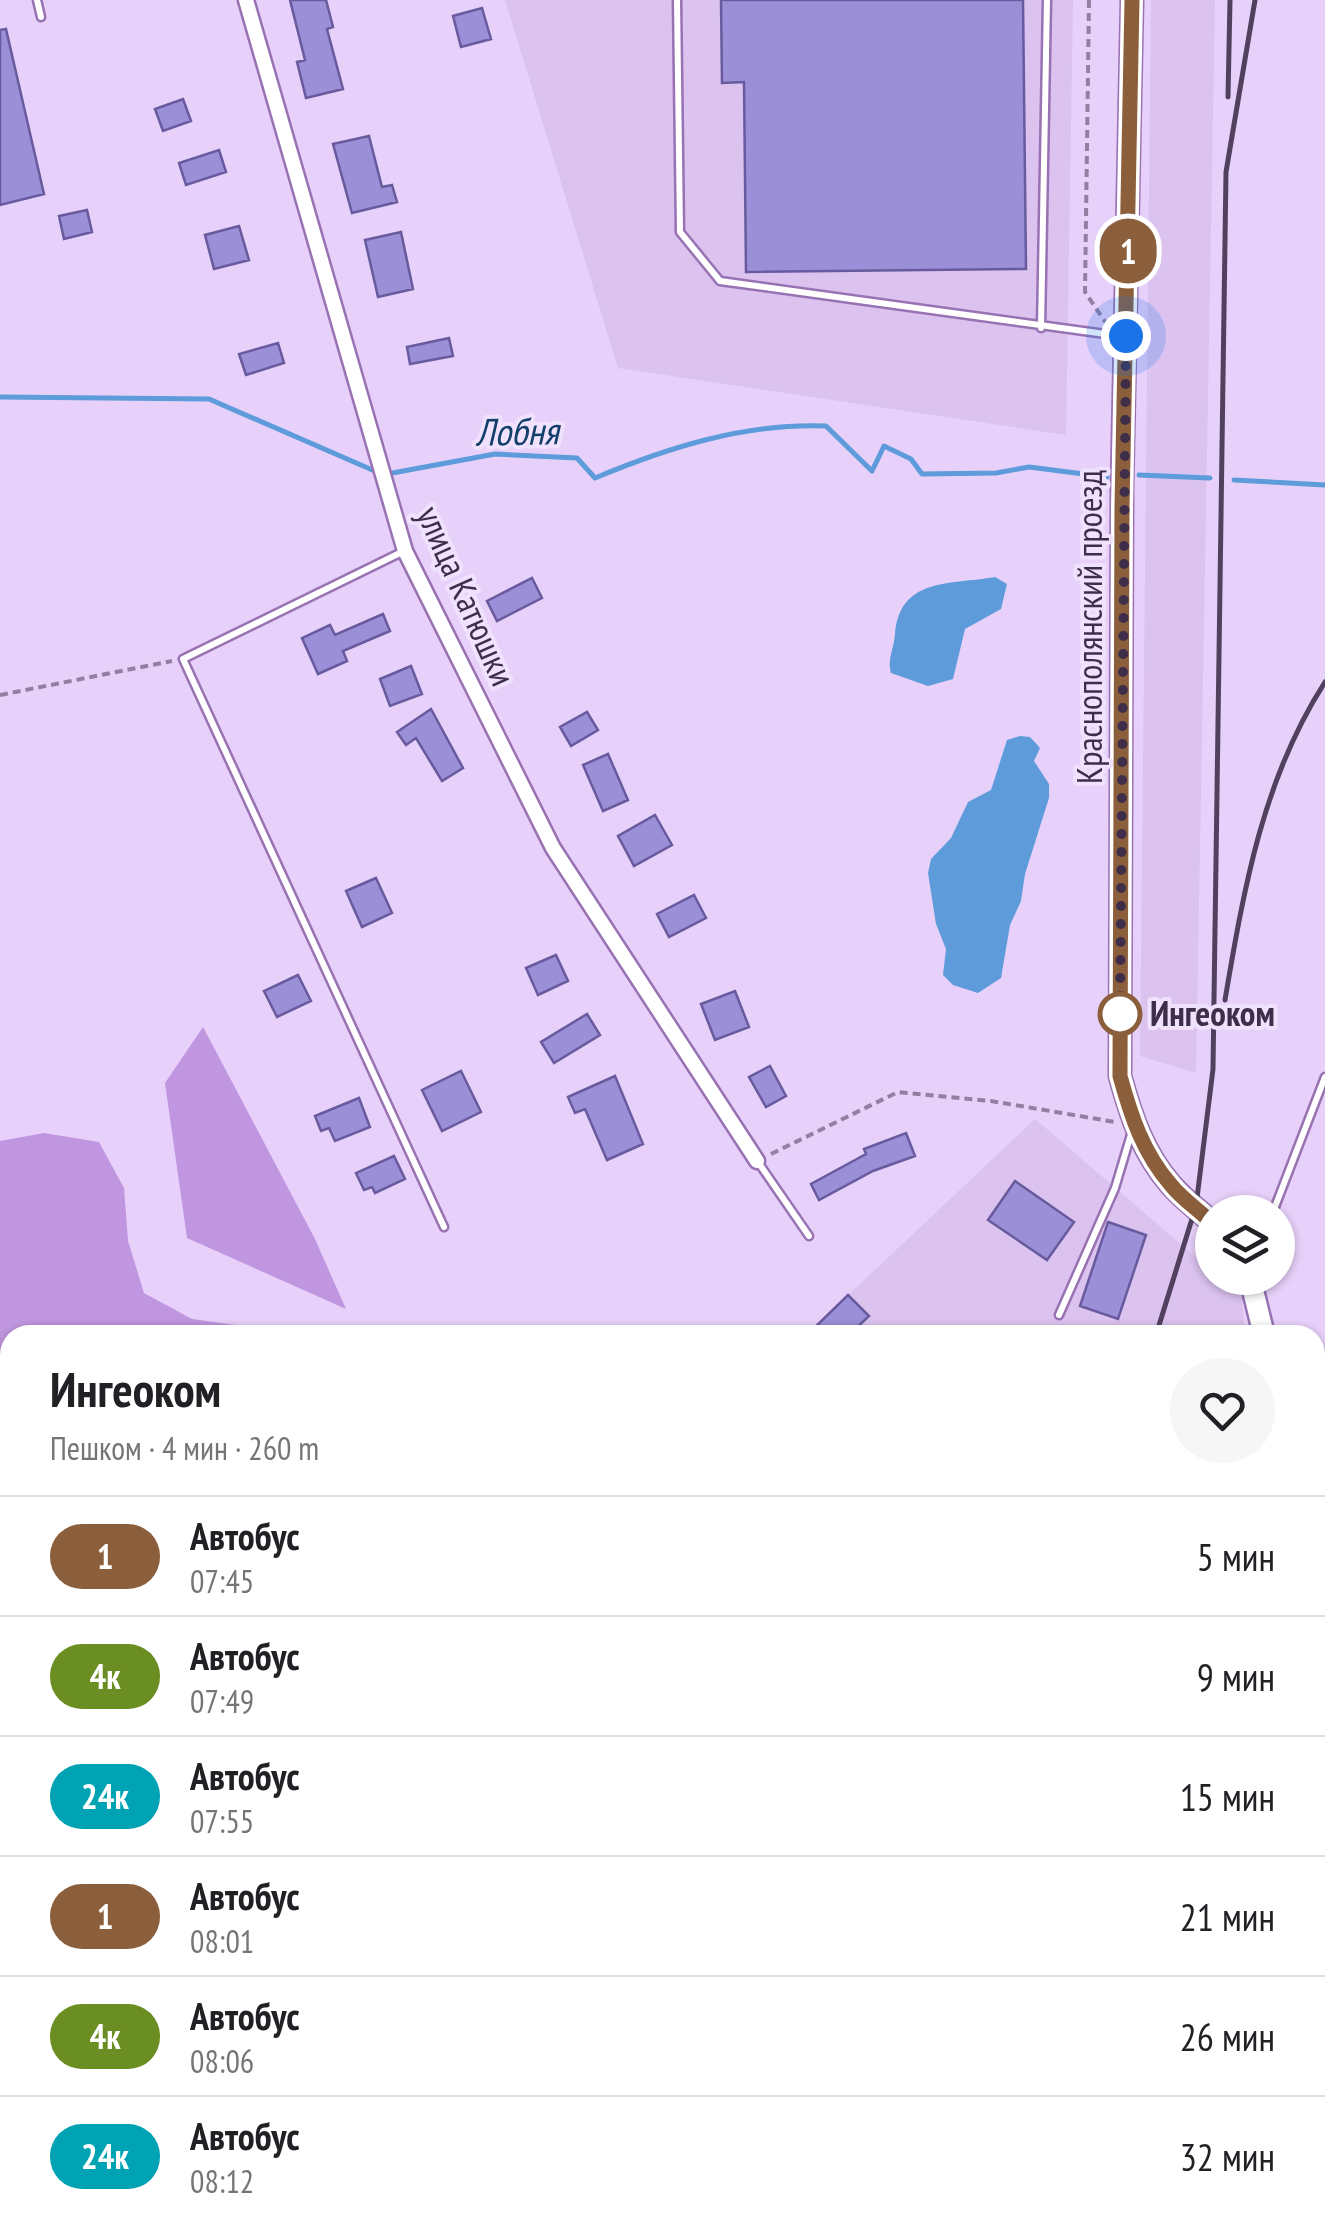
<!DOCTYPE html>
<html lang="ru">
<head>
<meta charset="utf-8">
<style>
  :root { --surface:#fff; --page:#f6f6f6; --text:#202124; --muted:#757577; --line:#e0e0e0 }
  body { margin:0; font-family:"PT Sans Narrow",sans-serif; background:var(--page); color:var(--text); height:100vh; display:flex; flex-direction:column; font-size:38px; white-space:nowrap }
  * { box-sizing:border-box; margin:0 }
  p { font-size:32px; color:var(--muted) }
  .icon { flex:none; width:55px; height:55px; fill:none; stroke:currentColor; stroke-width:2; stroke-linecap:round; stroke-linejoin:round }
  .map { position:relative; flex:1; overflow:hidden }
  .panel { position:absolute; left:0px; top:1325px; width:1325px; height:910px; display:flex; flex-direction:column; background:var(--surface); border-radius:30px 30px 0 0; box-shadow:0 2px 8px #0004 }
  .panel>* { flex:none }
  .badge { padding:0 20px; border-radius:32px; font-size:35px; line-height:65px }
  .fabs { position:absolute; left:1195px; top:1195px; display:grid; gap:20px }
  .fabs a { display:grid; place-items:center; width:100px; height:100px; border-radius:50%; background:var(--surface); box-shadow:0 2px 8px #0004; font-size:50px }
  .you { position:absolute; width:50px; height:50px; margin:-25px; border:8px solid #fff; border-radius:50%; background:#1a73e8; box-shadow:0 0 0 15px #1a73e833 }
  .map>.badge { position:absolute; translate:-50% -50%; box-shadow:0 0 0 5px #fff }
  .round { display:grid; place-items:center; flex:none; width:105px; height:105px; border-radius:52px; background:var(--page) }
  .head { display:flex; align-items:center; justify-content:space-between; height:170px; padding:0 50px }
  h1 { font-size:48px; font-weight:700; line-height:75px }
  ul { padding:0; list-style:none }
  li { display:flex; align-items:center; gap:30px; height:120px; padding:0 50px; border-top:2px solid var(--line) }
  li div { flex:1 }
  li b { display:block; font-size:38px }
  li em { font-style:normal }
  li .badge { min-width:110px; font-weight:700; text-align:center }
  .map>svg:first-child { display:block }
  .built { fill:#dbc2ef }
  .green { fill:#c096e0 }
  .water { fill:#5d9bdb }
  .lines { fill:none; stroke-linecap:round; stroke-linejoin:round }
  .stream { stroke:#5d9bdb; stroke-width:5 }
  .building { fill:#9b90d8; stroke:#675b9e; stroke-width:2.5 }
  .lane-casing { stroke:#9872b3; stroke-width:11 }
  .street-casing { stroke:#9872b3; stroke-width:19 }
  .secondary-casing { stroke:#9872b3; stroke-width:25 }
  .path { stroke:#927fa1; stroke-width:4; stroke-dasharray:8 5; stroke-linecap:butt }
  .lane { stroke:#fff; stroke-width:6 }
  .street { stroke:#fff; stroke-width:14 }
  .secondary { stroke:#fff; stroke-width:20 }
  .rail { stroke:#52415e; stroke-width:5 }
  .line-casing { stroke:#fff; stroke-width:22 }
  .line { stroke:#8b5e3c; stroke-width:15 }
  .walk { stroke:#3e2e49; stroke-width:10; stroke-dasharray:0 18 }
  .stop-dot { fill:#fff; stroke:#8b5e3c; stroke-width:5 }
  .labels { text-anchor:middle; stroke-width:8; stroke-linejoin:round; paint-order:stroke }
  .street-label { font-size:35px; fill:#3e2e49; stroke:#f0e1fd }
  .stop-label { font-size:35px; font-weight:bold; fill:#3e2e49; stroke:#f0e1fd; text-anchor:start }
  .water-label { font-size:38px; font-style:italic; fill:#113f69; stroke:#f0e1fd }
</style>
</head>
<body>
<div class="map">
<svg width="1325" height="2235" viewBox="0 0 1325 2235">
  <rect width="100%" height="100%" fill="#e7d0fa"/>
  <path class="built" d="M505 0H1073L1066 435 618 368Z
    M1151 0H1215L1196 1073 1140 1056Z
    M1035 1119 1212 1271V1278H1220L1242 1296 1245 1335H806Z
    M0 1894H10V2225H1315V2151L1321 2235H0Z"/>
  <path class="green" d="M203 1027 315 1239 346 1309 187 1238 165 1083Z
    M44 1133 99 1142 124 1188 128 1241 144 1293 192 1319 308 1335H10V1604L0 1606V1141Z"/>
  <path class="water" d="M995 577 1007 584 1001 609 965 629 953 679 928 686 891 673C887 659 894 649 895 634 900 577 950 585 995 577Z
    M1020 736 1030 737 1040 748 1034 761 1049 784V798L1025 874 1021 901 1010 925 1001 978 978 993 953 985 943 975 946 949 936 924 928 873 931 859 951 838 968 802 991 790 1007 740Z"/>
  <g class="lines">
    <path class="stream" d="M0 397 209 399 377 472
      M387 474 495 454 577 458 595 478C669 447 746 423 826 426L872 471 884 446 911 459 922 474 996 473 1029 467 1107 477
      M1139 475 1210 478
      M1234 480 1325 485"/>
  </g>
  <path class="building" d="M290 0H326L333 27 327 29 343 89 306 98 297 62 305 60Z
    M721 0H1023L1026 269 746 272 744 82 722 83Z
    M482 8 491 39 461 47 453 16Z
    M6 29 44 194 0 205V30Z
    M183 99 191 121 163 131 155 109Z
    M369 136 382 187 392 185 397 202 352 213 333 144Z
    M219 150 226 172 186 185 179 163Z
    M87 210 92 232 64 239 59 216Z
    M239 226 249 260 214 269 205 235Z
    M401 232 413 289 378 297 365 240Z
    M449 338 453 356 410 364 407 347Z
    M278 343 284 363 246 375 239 354Z
    M532 578 542 598 497 621 487 601Z
    M383 614 390 631 343 651 347 661 318 674 302 638 330 625 335 635Z
    M411 666 422 694 390 706 380 679Z
    M431 709 463 768 442 781 416 738 406 745 397 732Z
    M587 712 598 730 571 746 560 727Z
    M608 754 628 800 603 811 583 765Z
    M655 815 672 845 634 866 618 836Z
    M376 878 392 913 362 927 346 891Z
    M694 895 706 918 669 937 657 914Z
    M556 955 568 981 538 995 526 968Z
    M298 975 311 1001 277 1017 264 991Z
    M735 991 749 1027 715 1040 701 1004Z
    M587 1014 600 1035 554 1063 541 1042Z
    M770 1066 786 1096 766 1107 749 1077Z
    M461 1071 481 1112 442 1131 422 1090Z
    M615 1076 643 1144 607 1160 585 1109 575 1113 568 1097Z
    M359 1098 370 1127 335 1141 329 1128 321 1131 315 1116Z
    M906 1133 915 1156 873 1171 819 1200 811 1184 866 1154 864 1149Z
    M394 1156 405 1179 375 1193 372 1187 364 1190 356 1173Z
    M1015 1181 1074 1222 1047 1260 988 1220Z
    M1108 1222 1146 1235 1118 1319 1080 1306Z
    M848 1295 869 1316 849 1335H807Z"/>
  <g class="lines">
    <g class="lane-casing">
      <path id="lane" d="M37 0 41 17
        M677 0 680 232 720 281 1120 336
        M1041 328 1047 0
        M404 551 183 659 444 1227
        M758 1162 809 1236
        M1273 1212 1325 1077
        M1059 1315 1115 1188 1132 1131
        M1315 2152 1325 2157
        M808 2225 826 2235
        M434 2235 439 2225"/>
    </g>
    <g class="street-casing">
      <path id="street" d="M246 0 405 551 553 848 757 1161"/>
    </g>
    <g class="secondary-casing">
      <path id="secondary" d="M1132 0 1122 488 1120 1076C1131 1116 1143 1153 1171 1185 1183 1199 1199 1210 1212 1223
        M1250 1278 1264 1335
        M1315 1863 1325 1992"/>
    </g>
    <path class="path" d="M1089 0 1085 292 1106 323
      M0 695 172 661
      M771 1154 898 1092 991 1101 1115 1122
      M1315 1705 1324 1850
      M1315 2069 1317 2092
      M1323 2144 1317 2092 1325 2091
      M1325 2168V2180"/>
    <use href="#lane" class="lane"/>
    <use href="#street" class="street"/>
    <use href="#secondary" class="secondary"/>
    <path class="rail" d="M1228 97 1230 0
      M1225 1000C1244 888 1263 778 1325 682
      M1156 1335 1196 1206 1213 1069 1226 172 1255 0
      M0 1856 10 1857
      M1211 2225 1219 2229"/>
  </g>
  <g class="lines">
    <g class="line-casing">
      <path id="line" d="M1132 0 1122 507 1120 1076C1131 1116 1143 1153 1171 1185 1182 1199 1199 1210 1212 1223"/>
    </g>
    <use href="#line" class="line"/>
    <path class="walk" d="M1120 1014 1126 336"/>
  </g>
  <circle class="stop-dot" cx="1120" cy="1014" r="20"/>
  <g class="labels">
    <g class="street-label">
      <text transform="translate(466 596) rotate(66)" y="12">улица Катюшки</text>
      <text transform="translate(1090 627) rotate(-90)" y="12">Краснополянский проезд</text>
    </g>
    <g class="stop-label">
      <text x="1150" y="1026">Ингеоком</text>
    </g>
    <g class="water-label">
      <text transform="translate(517 432) rotate(-1)" y="13">Лобня</text>
    </g>
  </g>
</svg>
<div class="fabs">
<a><svg class="icon" aria-label="layers" viewBox="0 0 24 24"><path d="M12 4l9 5-9 5-9-5zM3 14l9 5 9-5"/></svg></a>
</div>
<div class="you" style="left:1126px;top:336px"></div>
<b class="badge" style="left:1128px;top:251px;background:#8b5e3c;color:#fff">1</b>
<section class="panel">
<div class="head"><div><h1>Ингеоком</h1><p>Пешком · 4 мин · 260 m</p></div><a class="round"><svg class="icon" aria-label="heart" viewBox="0 0 24 24"><path d="M12 20l-8-8c-3-5 5-10 8-4 3-6 11-1 8 4z"/></svg></a></div>
<ul>
<li><span class="badge" style="background:#8b5e3c;color:#fff">1</span><div><b>Автобус</b><p>07:45</p></div><em>5 мин</em></li>
<li><span class="badge" style="background:#6b8e23;color:#fff">4к</span><div><b>Автобус</b><p>07:49</p></div><em>9 мин</em></li>
<li><span class="badge" style="background:#00a3b4;color:#fff">24к</span><div><b>Автобус</b><p>07:55</p></div><em>15 мин</em></li>
<li><span class="badge" style="background:#8b5e3c;color:#fff">1</span><div><b>Автобус</b><p>08:01</p></div><em>21 мин</em></li>
<li><span class="badge" style="background:#6b8e23;color:#fff">4к</span><div><b>Автобус</b><p>08:06</p></div><em>26 мин</em></li>
<li><span class="badge" style="background:#00a3b4;color:#fff">24к</span><div><b>Автобус</b><p>08:12</p></div><em>32 мин</em></li>
</ul>
</section>
</div>
</body>
</html>
